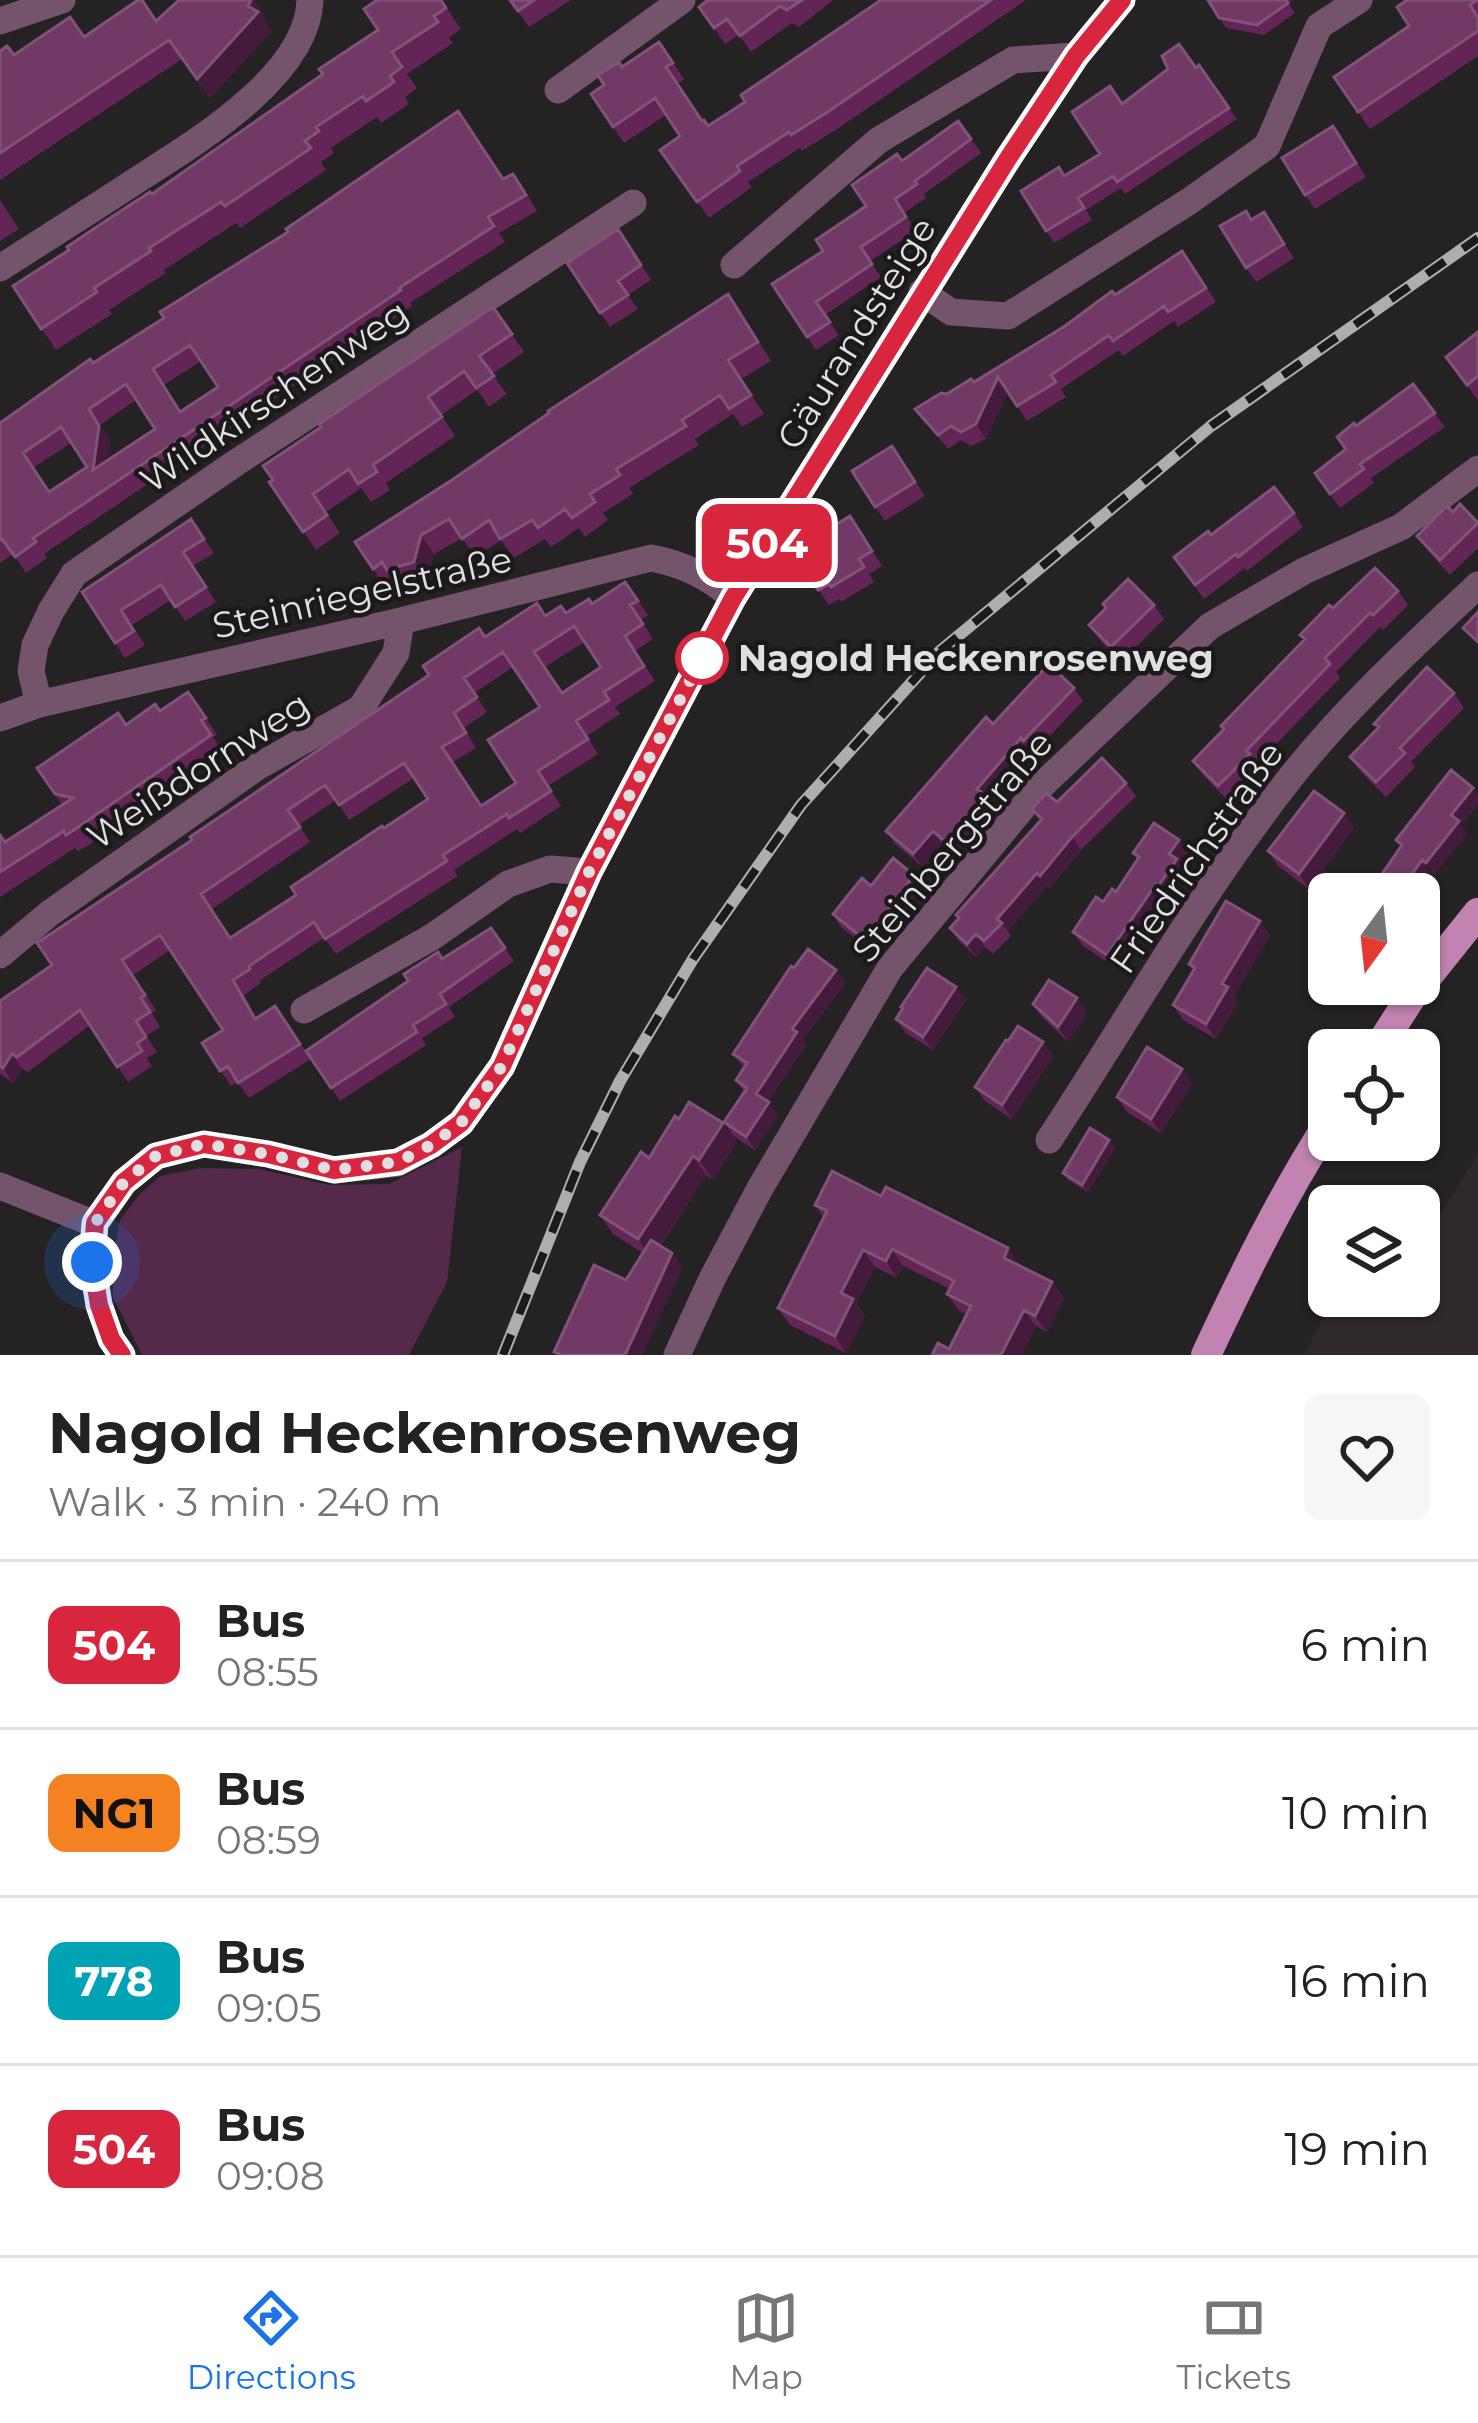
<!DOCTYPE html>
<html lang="en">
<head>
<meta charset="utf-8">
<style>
  :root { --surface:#fff; --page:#f6f6f6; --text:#222; --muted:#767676; --line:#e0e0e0; --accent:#1a73e8 }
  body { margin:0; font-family:Montserrat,sans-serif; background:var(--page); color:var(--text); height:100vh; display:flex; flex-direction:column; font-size:45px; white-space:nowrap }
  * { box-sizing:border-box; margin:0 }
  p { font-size:39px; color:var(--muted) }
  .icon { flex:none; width:66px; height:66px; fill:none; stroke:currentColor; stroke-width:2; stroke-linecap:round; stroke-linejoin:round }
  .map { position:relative; height:1355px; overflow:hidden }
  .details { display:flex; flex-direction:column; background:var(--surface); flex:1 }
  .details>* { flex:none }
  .badge { padding:0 24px; border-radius:18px; font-size:42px; line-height:78px }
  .needle { width:78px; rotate:195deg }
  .controls { position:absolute; left:1308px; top:873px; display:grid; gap:24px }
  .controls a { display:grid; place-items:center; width:132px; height:132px; border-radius:18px; background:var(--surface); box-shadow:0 3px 9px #0004; font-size:60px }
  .you { position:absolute; width:60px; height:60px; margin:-30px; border:9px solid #fff; border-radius:50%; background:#1a73e8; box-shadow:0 0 0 18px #1a73e833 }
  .map>.badge { position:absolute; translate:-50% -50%; box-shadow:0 0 0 6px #fff }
  .round { display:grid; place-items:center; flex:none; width:126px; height:126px; border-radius:18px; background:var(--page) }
  .summary { display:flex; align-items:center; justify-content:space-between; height:204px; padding:0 48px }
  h1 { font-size:57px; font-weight:700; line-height:90px }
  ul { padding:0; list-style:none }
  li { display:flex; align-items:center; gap:36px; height:168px; padding:0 48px; border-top:3px solid var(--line) }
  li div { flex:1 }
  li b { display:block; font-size:45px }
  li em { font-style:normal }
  li .badge { min-width:132px; font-weight:700; text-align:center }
  .tabs { display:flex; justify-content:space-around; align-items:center; height:168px; border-top:3px solid var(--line); background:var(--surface); font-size:33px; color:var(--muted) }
  .tabs a { display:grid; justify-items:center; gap:6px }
  .tabs .current { color:var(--accent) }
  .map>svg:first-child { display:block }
  .built { fill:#2f282d }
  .green { fill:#55294a }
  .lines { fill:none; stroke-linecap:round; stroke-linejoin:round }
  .minor { stroke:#73546a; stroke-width:27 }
  .primary { stroke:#c383b2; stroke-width:30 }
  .rail-casing { stroke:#afadaf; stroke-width:12 }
  .rail { stroke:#1b191a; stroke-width:8; stroke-dasharray:22; stroke-linecap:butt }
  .wall { fill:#632556; fill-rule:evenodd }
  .shaded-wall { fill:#441b3c }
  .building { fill:#713965; stroke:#825379; stroke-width:3; fill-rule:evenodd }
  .line-casing { stroke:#fff; stroke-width:27 }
  .line { stroke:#d7263d; stroke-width:18 }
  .walk { stroke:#e1dfe1; stroke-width:12; stroke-dasharray:0 21.6 }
  .stop-dot { fill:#fff; stroke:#d7263d; stroke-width:6 }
  .labels { text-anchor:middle; stroke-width:9; stroke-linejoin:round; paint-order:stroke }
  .street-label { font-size:36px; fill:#e1dfe1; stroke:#1b191a }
  .stop-label { font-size:36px; font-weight:bold; fill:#e1dfe1; stroke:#1b191a; text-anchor:start }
</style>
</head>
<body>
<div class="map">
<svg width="1478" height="1355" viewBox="0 0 1478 1355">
  <rect width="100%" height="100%" fill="#242223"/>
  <path class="built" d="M1478 1154V1355H1304L1334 1296H1419V1214L1439 1216Z"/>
  <path class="green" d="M462 1147 447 1282 409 1355H142L113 1297V1259L120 1220 139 1195 160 1176 201 1168 259 1169 329 1185 389 1184Z"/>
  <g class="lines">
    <path class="minor" d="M0 21 62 0
      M558 90 682 0
      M734 265 879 140 1013 60 1076 56
      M0 268C45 239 90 211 134 182 191 145 308 77 310 0
      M922 292 951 312 1008 316 1188 202 1267 146 1319 26 1359 0
      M39 704 31 671 35 645 51 611 74 574 237 462 633 203
      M0 718 39 704 401 621 651 558C683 564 709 576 733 598
      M0 955 50 913 257 767 361 708 396 653 401 621
      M304 1010 432 937 508 884 550 869 589 872
      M1049 1140C1127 1021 1199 895 1287 782 1343 710 1412 647 1478 585
      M0 1186 95 1224
      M122 1355 111 1339 99 1305 92 1262 95 1224 124 1182 156 1156 204 1144 268 1154 335 1170 398 1163 431 1145 461 1123 502 1066 589 872 733 598 1009 157 1076 56 1122 0
      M677 1355 712 1279 759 1190 890 968 1038 789 1210 626 1304 571 1401 527 1478 469"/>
    <path class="primary" d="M1377 1050 1413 994 1478 913
      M1206 1355C1243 1276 1282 1196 1329 1123"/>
    <g class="rail-casing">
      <path id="rail" d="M503 1355 580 1162 620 1081 693 959 801 805 940 651 1211 426 1478 238"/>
    </g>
    <use href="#rail" class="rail"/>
  </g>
  <path class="wall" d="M179 0H254L265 17 264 20 272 31 210 98 182 59 0 180V51L14 55 84 36 156 21Z
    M441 0 461 29 449 38 453 43 407 74 417 88 405 97 409 104 381 123 377 117 331 148 334 153 321 162 326 170 240 228 236 223 164 270 166 273 109 310 112 314 56 350 13 286Z
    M510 0H571L529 27Z
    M708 0H833L799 27 792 23 751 52 739 35 725 44 699 7Z
    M881 0H1026L837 129 802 151 800 148 748 182 752 187 709 218 660 150 680 136 666 115 624 143 591 94 604 85 622 67 659 42 684 79 678 84 702 121 708 126 745 102Z
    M1208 0H1293L1288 3 1295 13 1264 35 1226 28Z
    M1478 0V56L1370 129 1334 77 1409 26Z
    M1199 65 1237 119 1125 194 1121 188 1086 210 1092 220 1054 243 1046 231 1064 176 1100 154 1122 103Z
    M958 121 981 153 924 194 926 198 904 213 916 231 870 261 881 277 825 315 839 335 816 350 772 284 823 251 866 206 902 161Z
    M1344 141 1366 177 1315 209 1305 195Z
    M504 179 524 189 537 211 499 233 505 242 410 303 412 306 44 554 47 558 26 573 13 554 0 563V423L93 363ZM201 361 218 387 180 411 164 385ZM136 400 155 429 107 460 110 442 100 425ZM71 443 87 467 49 492 33 468Z
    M0 200 19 229 0 241Z
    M1264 212 1294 258 1256 282 1246 268 1252 219Z
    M618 229 651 280 628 295 638 309 610 327 567 263Z
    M1182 251 1216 302 1178 327 1174 321 1123 356 1119 350 1061 389 1066 397 1027 421 1008 392 986 439 971 446 961 440 948 449 915 409 974 382Z
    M493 307 524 352 492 374 507 394 489 407 477 390 441 415 455 436 386 483 390 490 371 502 361 488 326 512 340 533 316 550 269 482Z
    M741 313 771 361 741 379 764 414 742 427 733 414 695 439 699 445 629 488 633 494 603 513 608 520 585 537 579 528 551 547 545 539 514 558 501 540 475 557 462 538 434 554 427 580 400 589 394 581 386 588 355 542Z
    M1478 332V399H1477L1456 371Z
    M1413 384 1445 427 1371 478 1374 483 1340 508 1315 473 1346 450 1356 426Z
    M892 446 925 496 885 521 875 507Z
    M1453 512 1478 523V548L1450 575 1427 550 1417 536Z
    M1294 513 1303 527 1247 571 1245 568 1204 599 1174 557 1211 535Z
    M850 516 882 566 869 574 874 582 841 602 839 599 829 605 797 558 825 541Z
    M191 519 214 553 193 566 216 602 185 621 171 600 132 625 145 645 125 658 82 592Z
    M625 582 648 615 641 620 653 639 635 651 655 681 615 707 620 714 587 736 598 754 548 786 561 806 520 833 517 829 454 870 458 876 336 954 324 938 259 981 261 983 244 995 256 1018 275 1006 311 1059 249 1098 237 1082 231 1086 202 1043 223 1030 170 950 133 975 156 1010 152 1013 160 1027 146 1036 157 1052 147 1058 152 1066 128 1082 90 1025 28 1072 22 1069 13 1083 0 1074V1001L52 965 192 840 485 637 545 616 566 613 592 604ZM584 642 601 667 562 692 545 667ZM513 667 540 707 516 783 482 806 453 762 476 748 464 728 487 712 474 693ZM414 778 428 799 384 828 296 895 231 938 212 909 310 842 299 825 336 800 349 820Z
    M1398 591 1408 605 1383 630 1380 627 1336 672 1340 678 1257 764 1260 768 1228 801 1203 775 1193 761 1304 640 1300 635 1333 608Z
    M1154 605 1164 619 1121 662 1099 639 1089 625Z
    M1074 688 1083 701 1033 754 1030 751 988 799 995 809 956 856 942 844 923 867 895 844 886 831 993 724Z
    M188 692 217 735 213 737 223 752 89 845 78 851 75 848 0 897V834L5 842 62 805 37 768 126 725 160 711Z
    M1454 693 1464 708 1411 762 1415 767 1386 797 1360 771 1350 757 1378 728 1374 724Z
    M1126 783 1136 796 1081 850 1049 889 1047 886 1008 931 1011 936 993 954 985 947 976 957 959 941 950 928 1040 821 1032 809Z
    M1354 828 1309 889 1278 866 1268 851Z
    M1179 840 1188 852 1180 864 1185 872 1168 898 1165 896 1116 968 1082 945 1073 932 1116 892 1137 859 1133 853Z
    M871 886 923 887 874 953 841 927 833 914Z
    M1260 921 1270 936 1234 996 1238 1002 1216 1039 1183 1020 1173 1005 1193 971 1189 964Z
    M491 928 514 961 449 1007 455 1017 422 1038 426 1045 340 1101 306 1051Z
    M794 968 836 970 845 983 803 1040 806 1045 768 1102 778 1116 755 1150 733 1136 724 1122 744 1092 736 1080 744 1068 733 1054Z
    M966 1000 933 1050 906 1033 896 1019Z
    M1033 1004 1087 1013 1068 1042 1043 1018Z
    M1008 1041 1043 1042 1053 1056 1012 1119 985 1101 975 1087Z
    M1182 1069 1192 1083 1161 1133 1127 1112 1117 1097Z
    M1109 1140 1115 1148 1088 1192 1068 1180 1063 1173Z
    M737 1142 713 1180 706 1175 660 1246 672 1253 682 1268 642 1355H557L554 1352 626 1280 643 1253 613 1234 600 1215 649 1158Z
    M881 1196 1008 1248 1020 1266 1052 1282 1064 1299 1047 1332 1036 1326 1021 1355H932L949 1349 966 1314 959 1311 947 1294 950 1289 903 1266 897 1278 875 1267 856 1303 865 1316 846 1353 790 1325 778 1308 824 1218 815 1205Z"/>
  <path class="shaded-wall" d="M251 0H254L265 17 264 20 272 31 210 98 197 79Z
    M998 377 1008 391 986 439 976 424Z
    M89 409 110 442 104 486 93 470Z
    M421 535 434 554 427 580 414 562Z
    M1021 738 1030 751 988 799 995 809 956 856 947 843 977 789Z
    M1473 788 1478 795V805L1462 825 1467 834 1434 876 1426 863 1451 815Z
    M1344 813 1354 828 1309 889 1299 874Z
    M933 831 942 844 923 867 913 854Z
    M1072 837 1081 850 1049 889 1040 876Z
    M1179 840 1188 852 1180 864 1185 872 1168 898 1159 885 1169 854Z
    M1422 860 1430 873 1415 894H1398Z
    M1037 873 1047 886 1008 931 997 919Z
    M914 875 923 887 874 953 866 941Z
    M1156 884 1165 896 1116 968 1107 955Z
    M1260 921 1270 936 1234 996 1238 1002 1216 1039 1206 1024 1222 984Z
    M976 934 985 947 976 957 967 944Z
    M836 970 845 983 803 1040 806 1045 765 1107 756 1094 792 1029Z
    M956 987 966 1000 933 1050 923 1037Z
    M1077 998 1087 1013 1068 1042 1058 1027Z
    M1043 1042 1053 1056 1012 1119 1002 1105Z
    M12 1054 22 1069 13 1083 3 1068Z
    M1182 1069 1192 1083 1161 1133 1151 1119Z
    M769 1102 778 1116 755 1150 746 1137Z
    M723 1123 737 1142 713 1180 699 1160Z
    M1109 1140 1115 1148 1088 1192 1082 1185Z
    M693 1156 706 1175 651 1258 638 1239Z
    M1008 1248 1020 1265 1015 1275 1004 1258Z
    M892 1249 903 1266 897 1278 886 1261Z
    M863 1250 875 1267 856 1303 865 1316 846 1353 835 1336 841 1293Z
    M672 1253 682 1268 642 1355H625Z
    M1052 1282 1064 1299 1047 1332 1035 1316Z
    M1024 1310 1036 1326 1021 1355H1001Z"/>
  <path class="building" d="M138 0H142L156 21 179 0H251L248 6 258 12 197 79 169 40 0 153V51L7 46 14 55 70 17 84 37Z
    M377 0H441L446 8 434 16 438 22 392 52 402 67 390 76 394 82 366 101 363 96 316 127 319 131 305 141 311 148 225 206 221 202 149 248 151 251 94 288 97 292 41 329 13 286 69 250 67 247 104 222 150 192 152 194 323 74 319 69 378 30 364 9Z
    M510 0H534L518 11Z
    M708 0H802L787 10 780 6 740 36 727 19 714 28 699 7Z
    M881 0H991L826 113 791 135 789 132 737 166 740 171 697 202 660 150 680 136 655 98 613 127 591 94 604 85 598 75 619 62 622 67 659 42 673 63 666 67 702 121 704 120 708 126 745 102 741 95Z
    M1208 0H1286L1288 3 1257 25 1219 18Z
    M1407 0H1477L1470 5 1478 18V31L1358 112 1334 77 1409 26 1397 7Z
    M1179 44 1196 68 1199 65 1229 108 1117 182 1113 176 1078 198 1084 208 1046 231 1021 191 1059 167 1064 176 1100 154 1072 112 1110 86 1122 104 1168 69 1162 56Z
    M458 111 503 179 513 174 526 195 488 217 494 226 399 288 401 290 33 538 36 542 15 557 2 539 0 540V423L90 359 93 363 164 318 160 312 288 232 286 229ZM190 345 218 387 180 412 153 369ZM126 384 155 429 93 470 99 426 89 409ZM61 427 87 467 49 492 23 453Z
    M958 121 971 139 915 181 917 184 895 199 906 217 861 247 872 264 816 302 830 322 807 337 772 284 823 251 816 240 866 206 852 185 897 154 902 161Z
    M1333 126 1356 163 1305 195 1282 158Z
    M1246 211 1251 220 1264 212 1284 244 1246 268 1220 226Z
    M618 229 641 265 618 281 628 295 600 313 567 263Z
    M1182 251 1206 288 1168 312 1164 306 1113 341 1109 335 1051 375 1056 382 1017 406 998 377 976 424 961 432 951 426 938 435 915 409 941 393 947 394 971 379 974 382 1065 326 1112 291 1115 295Z
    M728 294 758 342 728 360 751 395 729 409 720 395 682 420 686 426 616 469 620 475 590 494 595 502 572 518 565 509 538 528 532 520 500 539 489 520 462 539 449 519 421 535 414 562 387 570 382 562 373 569 355 542 452 480 549 413 548 411Z
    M493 307 512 334 479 356 494 376 476 388 464 371 428 397 442 417 373 465 377 472 358 484 349 469 313 494 327 515 303 532 269 482 273 480 263 466 321 427 319 424Z
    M1478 332V376L1467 385 1446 357Z
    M1413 384 1435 413 1360 464 1364 469 1330 494 1315 473 1346 449 1337 437 1354 423 1356 426Z
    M892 446 915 482 875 507 852 471Z
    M1274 487 1294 513 1238 557 1236 554 1195 585 1174 557 1208 531 1211 535Z
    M1460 504 1478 523 1440 560 1417 536 1447 506 1453 512Z
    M850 516 872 551 859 559 864 567 831 587 829 584 818 590 797 558 825 541 821 534Z
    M191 519 204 539 183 552 206 587 175 607 161 585 121 610 134 631 115 643 82 592Z
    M1375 568 1398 591 1373 615 1370 613 1325 658 1330 664 1246 751 1250 754 1218 786 1193 761 1224 729 1221 726 1305 639 1300 635 1329 605 1333 608Z
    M1128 579 1154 605 1111 647 1089 625 1106 608 1103 604Z
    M625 582 638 601 630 605 643 624 625 636 644 666 604 692 609 700 576 721 588 739 538 771 551 791 509 818 507 814 443 855 447 861 325 939 314 922 249 966 250 969 233 980 255 1019 275 1006 300 1044 238 1083 228 1066 220 1071 202 1043 223 1030 160 935 122 960 145 995 141 998 150 1012 136 1021 146 1037 137 1043 142 1051 117 1067 80 1010 17 1057 12 1054 3 1068 0 1066V1001L52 965 37 943 192 840 190 837 429 675 423 666 479 628 485 637 537 603 545 616 561 606 566 613 589 599 592 604ZM574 626 601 667 562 693 534 652ZM503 652 540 707 488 740 516 783 481 806 442 747 466 733 454 713 477 697 464 678ZM404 763 428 799 384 828 382 826 291 887 296 895 230 938 201 894 300 827 288 810 325 785 339 805Z
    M1478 612V642L1463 628Z
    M1049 664 1074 688 1023 741 1021 738 977 789 986 796 947 843 933 831 913 854 886 831 986 717 993 724Z
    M1427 667 1454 693 1400 748 1405 753 1376 782 1350 757 1379 727 1374 724Z
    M188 692 206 718 201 720 211 735 77 828 66 835 64 831 0 872V835L5 842 73 798 55 794 37 768 118 713 126 725 155 704 160 711Z
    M1102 758 1126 783 1072 837 1040 876 1037 873 997 919 1002 923 984 941 976 934 967 944 950 928 959 918 956 915 1042 819 1032 809 1046 793 1057 802Z
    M1451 770 1473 788 1451 815 1459 821 1426 863 1422 860 1398 894H1368L1402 845 1396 840Z
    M1314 791 1344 813 1299 874 1268 851Z
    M1154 823 1179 840 1169 854 1177 859 1159 885 1156 884 1107 955 1073 932 1096 897 1103 902 1112 889 1116 892 1139 857 1133 853Z
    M893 858 914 875 866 941 833 914 862 878 871 886Z
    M1226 901 1260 921 1222 984 1228 987 1206 1024 1173 1005 1195 968 1189 964Z
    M491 928 505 948 440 994 446 1004 413 1025 417 1032 331 1088 306 1051 408 981 404 974 438 952 442 959Z
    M808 949 836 970 792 1029 797 1032 756 1094 769 1102 746 1137 724 1122 747 1088 736 1080 747 1063 733 1054 791 966 794 968Z
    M927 968 956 987 923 1037 896 1019 903 1008 901 1007Z
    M1049 980 1077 998 1058 1027 1033 1004Z
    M1018 1026 1043 1042 1002 1105 975 1087 1006 1040 1008 1041Z
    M1147 1047 1182 1069 1151 1119 1117 1097Z
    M689 1102 723 1123 699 1160 693 1156 638 1239 600 1215 641 1152 649 1158 675 1116 679 1119Z
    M1090 1128 1109 1140 1082 1185 1063 1173Z
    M832 1171 881 1196 886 1187 1008 1248 1004 1258 1052 1282 1035 1316 1024 1310 1001 1355H932L938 1343 949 1349 971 1306 947 1294 954 1281 892 1249 886 1261 863 1250 841 1293 853 1299 835 1336 778 1308 827 1211 815 1205Z
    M651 1240 672 1253 625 1355H562L554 1352 594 1265 626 1280Z"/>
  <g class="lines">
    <g class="line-casing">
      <path id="line" d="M122 1355 111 1339 99 1305 92 1262 95 1223 124 1182 156 1156 204 1144 268 1154 334 1170 398 1162 431 1145 461 1123 502 1066 589 872 733 598 1009 157 1076 56 1122 0"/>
    </g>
    <use href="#line" class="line"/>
    <path class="walk" d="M92 1262 95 1223 124 1182 156 1156 204 1144 268 1154 334 1170 398 1162 431 1145 461 1123 502 1066 589 872 702 658"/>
  </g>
  <circle class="stop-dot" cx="702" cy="658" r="24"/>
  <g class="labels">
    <g class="street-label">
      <text transform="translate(856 333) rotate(-58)" y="13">Gäurandsteige</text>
      <text transform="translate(274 396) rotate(-34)" y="13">Wildkirschenweg</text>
      <text transform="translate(362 592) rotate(-13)" y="13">Steinriegelstraße</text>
      <text transform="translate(198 770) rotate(-33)" y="13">Weißdornweg</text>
      <text transform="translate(952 846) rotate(-50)" y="13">Steinbergstraße</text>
      <text transform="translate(1196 857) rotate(-55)" y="13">Friedrichstraße</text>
    </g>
    <g class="stop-label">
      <text x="738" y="671">Nagold Heckenrosenweg</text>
    </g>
  </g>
</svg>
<div class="controls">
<a><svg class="needle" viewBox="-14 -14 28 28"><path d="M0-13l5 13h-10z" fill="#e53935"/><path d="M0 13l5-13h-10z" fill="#767676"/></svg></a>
<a><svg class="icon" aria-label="locate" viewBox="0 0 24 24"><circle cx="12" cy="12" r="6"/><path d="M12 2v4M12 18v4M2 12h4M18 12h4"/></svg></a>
<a><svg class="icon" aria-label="layers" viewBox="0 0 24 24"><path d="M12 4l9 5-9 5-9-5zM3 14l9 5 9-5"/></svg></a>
</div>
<div class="you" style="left:92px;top:1262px"></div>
<b class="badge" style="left:767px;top:543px;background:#d7263d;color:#fff">504</b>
</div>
<section class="details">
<div class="summary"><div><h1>Nagold Heckenrosenweg</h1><p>Walk · 3 min · 240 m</p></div><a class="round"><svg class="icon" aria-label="heart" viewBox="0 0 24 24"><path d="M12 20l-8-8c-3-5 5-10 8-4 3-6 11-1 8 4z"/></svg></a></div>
<ul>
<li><span class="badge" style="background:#d7263d;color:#fff">504</span><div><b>Bus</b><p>08:55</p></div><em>6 min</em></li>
<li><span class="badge" style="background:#f58220;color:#111">NG1</span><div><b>Bus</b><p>08:59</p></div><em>10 min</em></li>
<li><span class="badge" style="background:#00a3b4;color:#fff">778</span><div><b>Bus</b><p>09:05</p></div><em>16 min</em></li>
<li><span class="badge" style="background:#d7263d;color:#fff">504</span><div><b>Bus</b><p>09:08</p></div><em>19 min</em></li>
</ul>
</section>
<nav class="tabs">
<a class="current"><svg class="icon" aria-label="directions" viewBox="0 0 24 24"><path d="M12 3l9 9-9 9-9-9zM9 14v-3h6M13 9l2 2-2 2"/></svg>Directions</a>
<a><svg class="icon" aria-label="map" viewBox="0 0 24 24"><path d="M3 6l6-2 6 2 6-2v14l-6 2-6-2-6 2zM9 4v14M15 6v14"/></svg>Map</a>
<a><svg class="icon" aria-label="tickets" viewBox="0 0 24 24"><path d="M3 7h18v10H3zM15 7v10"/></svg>Tickets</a>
</nav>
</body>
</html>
